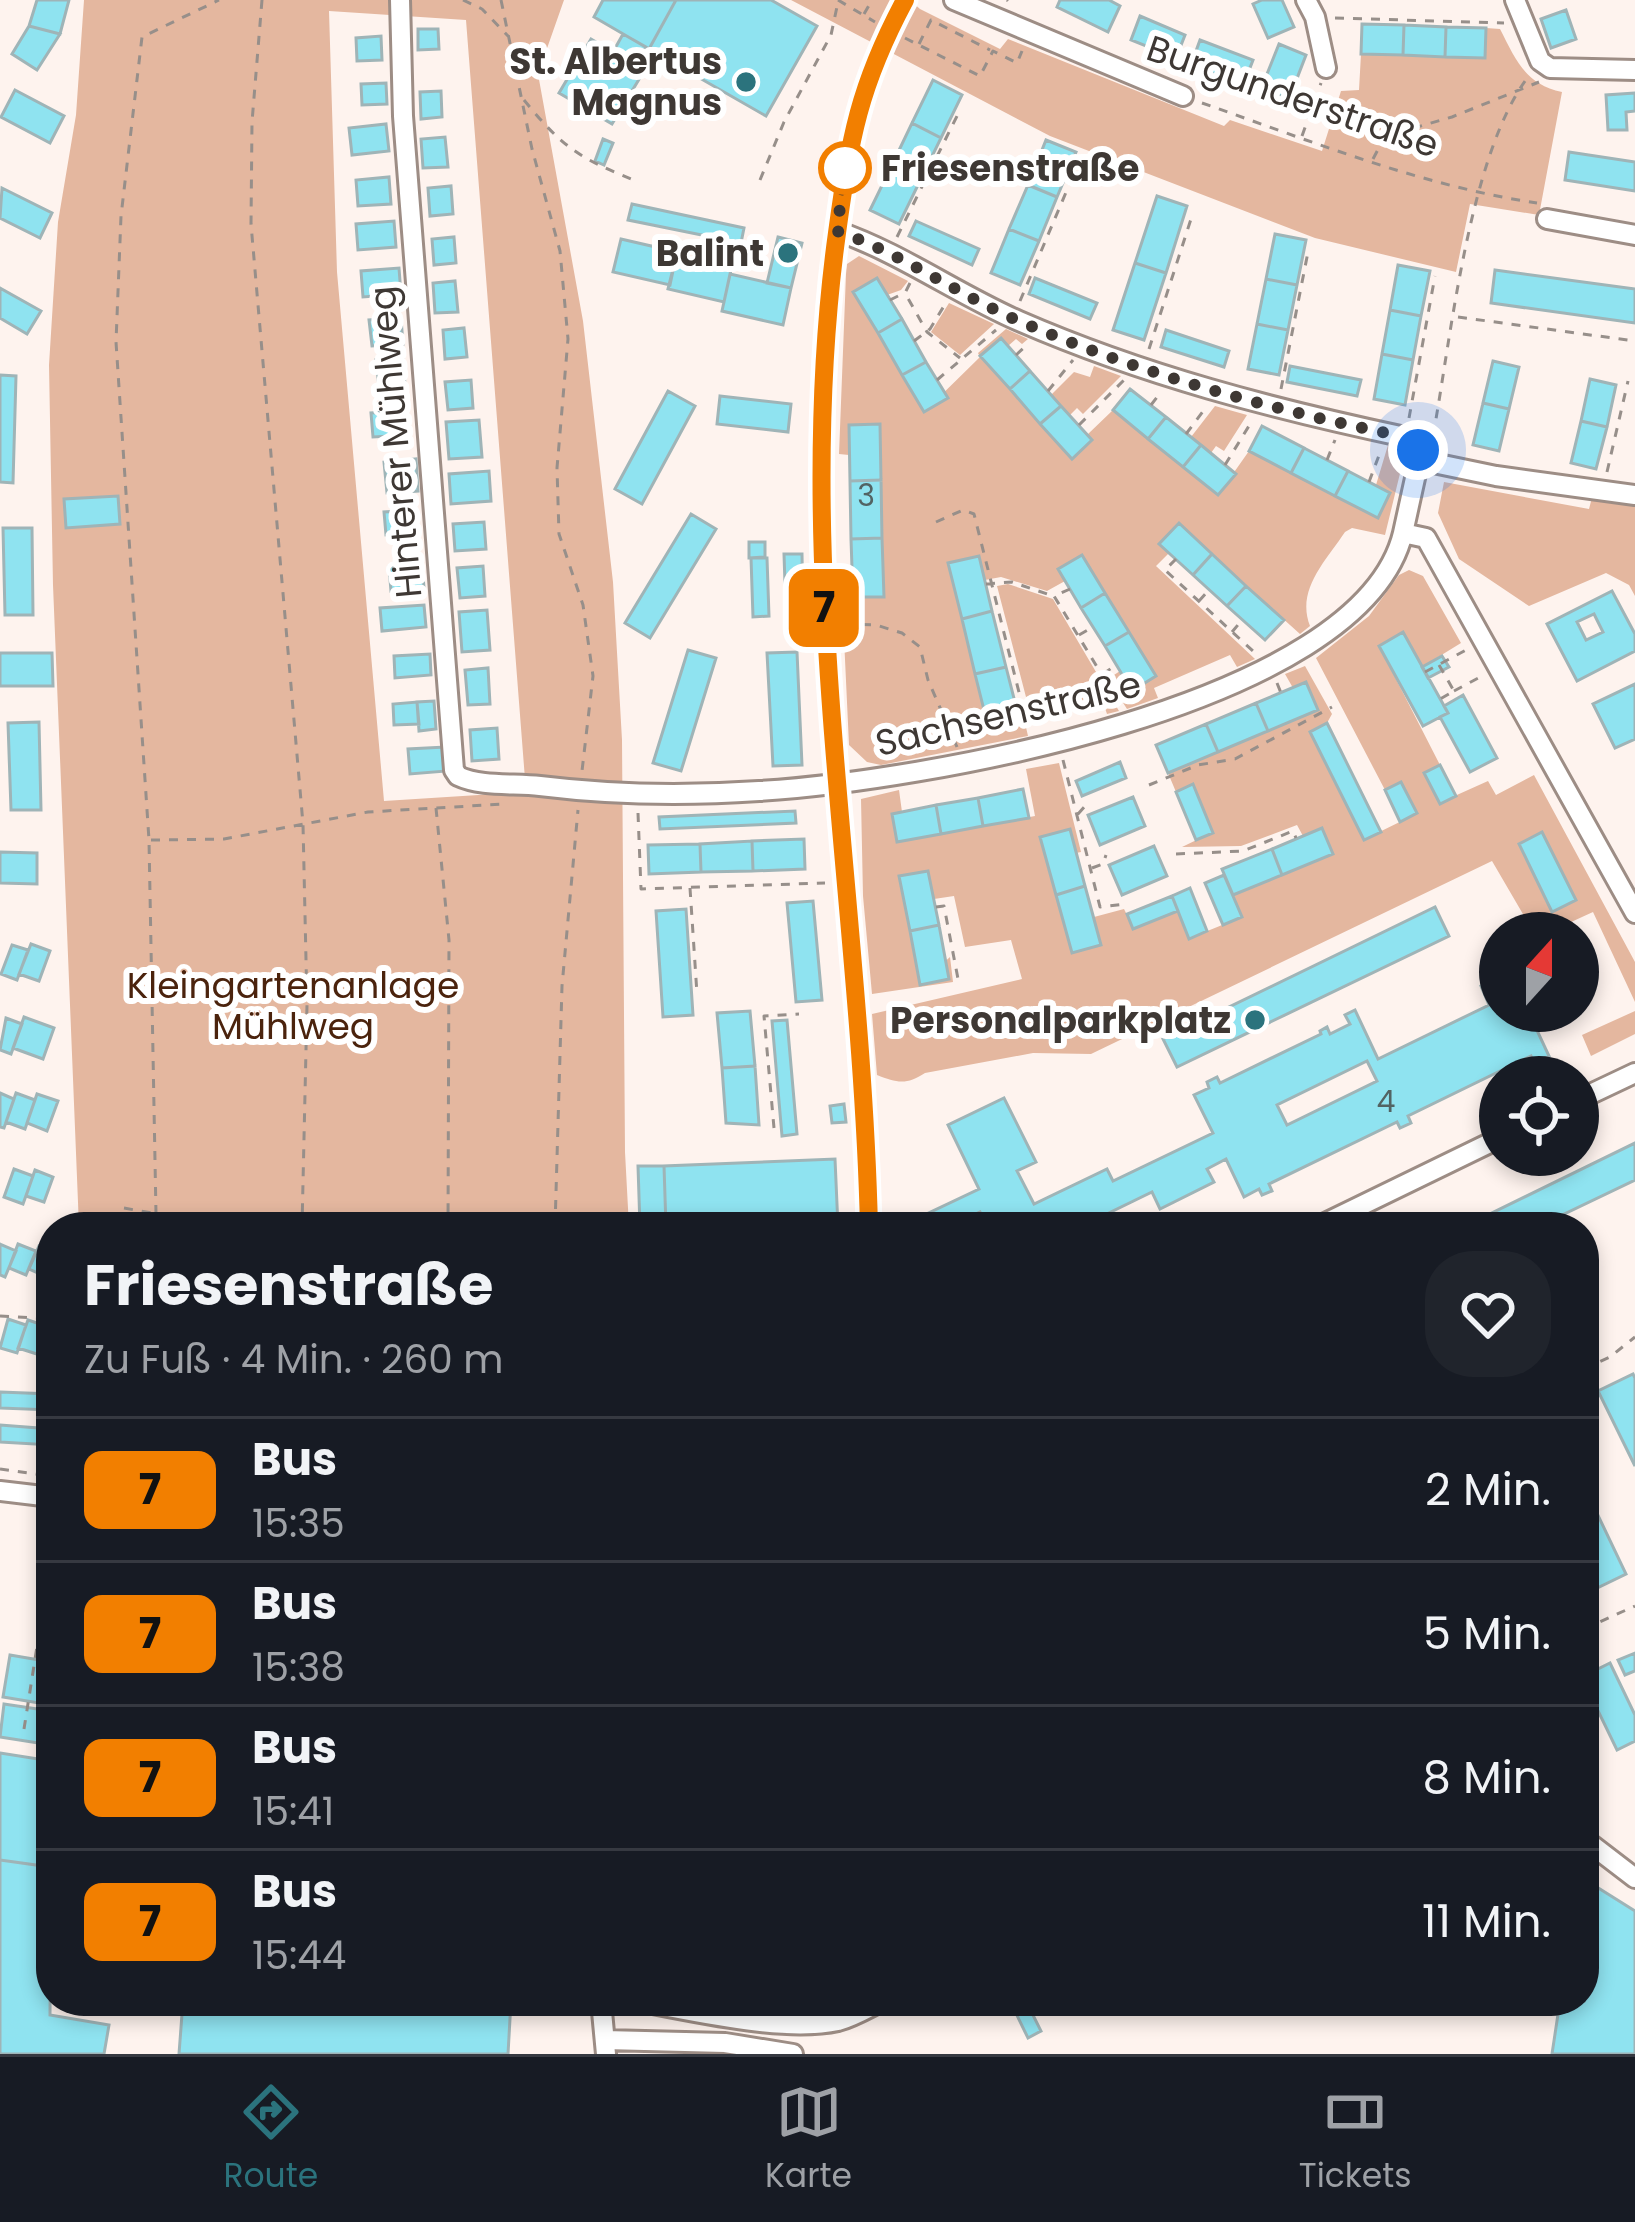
<!DOCTYPE html>
<html lang="de">
<head>
<meta charset="utf-8">
<style>
  :root { --surface:#171b24; --page:#20242c; --text:#f1f3f6; --muted:#9ea1a6; --line:#363941; --accent:#2b737d }
  body { margin:0; font-family:Poppins,sans-serif; background:var(--page); color:var(--text); height:100vh; display:flex; flex-direction:column; font-size:45px; white-space:nowrap }
  * { box-sizing:border-box; margin:0 }
  p { font-size:39px; color:var(--muted) }
  .icon { flex:none; width:66px; height:66px; fill:none; stroke:currentColor; stroke-width:2; stroke-linecap:round; stroke-linejoin:round }
  .map { position:relative; flex:1; overflow:hidden }
  .details { position:absolute; left:36px; top:1212px; width:1563px; height:804px; display:flex; flex-direction:column; background:var(--surface); border-radius:48px; box-shadow:0 6px 18px #0003 }
  .details>* { flex:none }
  .badge { padding:0 24px; border-radius:18px; font-size:42px; line-height:78px }
  .needle { width:78px; rotate:21deg }
  .tools { position:absolute; left:1479px; top:912px; display:grid; gap:24px }
  .tools a { display:grid; place-items:center; width:120px; height:120px; border-radius:50%; background:var(--surface); box-shadow:0 6px 18px #0003; font-size:60px }
  .you { position:absolute; width:60px; height:60px; margin:-30px; border:9px solid #fff; border-radius:50%; background:#1a73e8; box-shadow:0 0 0 18px #1a73e833 }
  .map>.badge { position:absolute; translate:-50% -50%; box-shadow:0 0 0 6px #fff }
  .round { display:grid; place-items:center; flex:none; width:126px; height:126px; border-radius:48px; background:var(--page) }
  .headline { display:flex; align-items:center; justify-content:space-between; height:204px; padding:0 48px }
  h1 { font-size:57px; font-weight:700; line-height:90px }
  ul { padding:0; list-style:none }
  li { display:flex; align-items:center; gap:36px; height:144px; padding:0 48px; border-top:3px solid var(--line) }
  li div { flex:1 }
  li b { display:block; font-size:45px }
  li em { font-style:normal }
  li .badge { min-width:132px; font-weight:700; text-align:center }
  .menu { display:flex; justify-content:space-around; align-items:center; height:168px; border-top:3px solid var(--line); background:var(--surface); font-size:33px; color:var(--muted) }
  .menu a { display:grid; justify-items:center; gap:6px }
  .menu .current { color:var(--accent) }
  .map>svg:first-child { display:block }
  .green { fill:#e4b79f; fill-rule:evenodd }
  .building { fill:#8fe3f0; stroke:#9fb4b7; stroke-width:3; fill-rule:evenodd }
  .lines { fill:none; stroke-linecap:round; stroke-linejoin:round }
  .minor-casing { stroke:#9d8d85; stroke-width:24 }
  .path { stroke:#978f8a; stroke-width:3; stroke-dasharray:9 9; stroke-linecap:butt }
  .minor { stroke:#fff; stroke-width:18 }
  .line-casing { stroke:#fff; stroke-width:27 }
  .line { stroke:#f27f00; stroke-width:18 }
  .walk { stroke:#3e3834; stroke-width:12; stroke-dasharray:0 21.6 }
  .poi-dot { fill:#2b737d; stroke:#fff; stroke-width:4.5 }
  .stop-dot { fill:#fff; stroke:#f27f00; stroke-width:6 }
  .labels { text-anchor:middle; stroke-width:12; stroke-linejoin:round; paint-order:stroke }
  .number-label { font-size:30px; fill:#526363 }
  .poi-label { font-size:36px; font-weight:bold; fill:#3e3834; stroke:#fff; text-anchor:end }
  .street-label { font-size:36px; fill:#3e3834; stroke:#fff }
  .stop-label { font-size:36px; font-weight:bold; fill:#3e3834; stroke:#fff; text-anchor:start }
  .park-label { font-size:36px; fill:#4b230d; stroke:#fff }
</style>
</head>
<body>
<div class="map">
<svg width="1635" height="2054" viewBox="0 0 1635 2054">
  <rect width="100%" height="100%" fill="#fef3ee"/>
  <path class="green" d="M84 0H564L538 74 583 321 613 582 622 740 625 1152 629 1227H79L53 585 49 365 58 222 76 115ZM329 11 466 20 526 792 384 801 337 272Z
    M791 0H910L920 9 1000 49 1008 39 1224 126 1230 120 1322 151 1341 91 1359 90 1361 54 1484 58 1486 28 1500 29C1516 60 1525 84 1562 92L1539 215 1470 204 1456 272 1315 238 1050 136Z
    M859 256 908 281 901 290 887 295 877 278 854 292 924 412 980 357 978 353 1006 329 1028 339 1022 344 1016 339 1008 346 1000 338 981 357 1071 458 1092 441 1087 435 1113 410 1218 495 1249 451 1377 517 1390 493 1376 485 1388 445 1400 447 1404 457 1385 535 1352 528 1345 532C1325 562 1296 590 1310 626L1300 634 1178 524 1160 544 1169 553 1156 566 1255 659 1237 667 1230 655 1154 688 1158 698 1127 709 1108 679 1120 671 1133 690 1155 676 1082 555 1058 569 1065 581 1047 591 1001 577 985 580 978 556 949 563 989 729 1019 722 1015 702 1020 701 1028 736 881 765 867 762 849 745 841 574 852 575 884 596 880 424 849 425V455L839 454 846 274 847 264Z
    M949 303 994 324 960 355 931 332Z
    M1094 366 1121 376 1083 414 1077 408 1070 415 1051 395 1074 372 1090 377Z
    M1215 406 1247 415 1224 451 1216 446 1211 453 1191 437Z
    M1444 482 1589 509 1594 490 1635 495V596L1629 585 1606 573 1529 606 1459 559 1438 513Z
    M1409 570 1423 576 1461 643 1422 667 1403 633 1379 646 1440 765 1424 773 1439 803 1488 781 1496 795 1534 775 1635 962V1002L1593 912 1547 933H1534L1492 861 1091 1054 1033 1053 925 1073C907 1085 897 1083 877 1075L872 1014 1022 979 1011 940 965 947 954 896 934 899 928 871 900 877 920 984 950 957 953 982 872 994 863 896 861 799 899 790 902 812 892 814 897 842 1035 816 1026 769 1059 763 1081 852 1076 853 1069 829 1041 837 1072 953 1101 945 1094 917 1124 909 1134 929 1178 911 1190 938 1242 917 1233 895 1332 854 1322 828 1303 836 1297 825 1241 846 1182 847 1213 832 1193 785 1176 792 1168 773 1317 711 1306 683 1293 688 1285 674 1305 666 1332 714 1327 723 1310 732 1365 839 1416 814 1401 783 1385 790 1316 658 1369 616 1399 575Z
    M1008 584 1053 599 1119 711 1107 714 1102 699 1049 715 1040 693 1026 697 997 586Z
    M1635 1011V1034L1591 1056 1582 1035Z"/>
  <path class="building" d="M37 0H69L60 34 29 26Z
    M603 0H676L649 49 594 17Z
    M676 0H771L817 26 766 116 649 49Z
    M1060 0H1109L1120 6 1108 32 1057 7Z
    M1262 0H1282L1294 27 1268 38 1253 4Z
    M1566 10 1576 39 1551 48 1541 19Z
    M1140 16 1185 35 1176 58 1131 40Z
    M1362 24 1404 25 1403 55 1361 54Z
    M1404 25 1446 27 1445 57 1403 55Z
    M29 26 60 34 37 70 12 54Z
    M1446 27 1486 28 1485 58 1445 57Z
    M418 29H438L439 49 418 50Z
    M623 34 646 47 634 66 644 71 612 124 559 93 591 39 613 52Z
    M381 36 382 60 357 61 356 38Z
    M1200 40 1253 60 1243 86 1191 65Z
    M1279 44 1306 55 1289 99 1261 89Z
    M933 80 962 95 941 138 912 123Z
    M386 83 387 104 362 105 361 84Z
    M15 90 64 116 50 143 1 117Z
    M441 91 442 117 421 119 420 92Z
    M1635 93V111L1626 112 1627 130H1608L1606 95Z
    M912 123 941 138 920 181 891 167Z
    M386 124 389 151 352 155 349 128Z
    M445 137 448 167 423 168 421 139Z
    M603 139 613 143 604 165 595 161Z
    M1046 140 1076 152 1057 197 1028 185Z
    M1569 152 1635 162V191L1565 180Z
    M891 167 920 181 899 224 870 210Z
    M389 177 391 204 358 206 356 180Z
    M1028 185 1057 197 1039 241 1009 229Z
    M451 186 453 214 430 216 428 188Z
    M2 188 52 213 40 238 0 218Z
    M1157 196 1187 206 1166 273 1135 263Z
    M632 204 744 228 741 243 628 220Z
    M394 221 396 247 358 250 356 224Z
    M916 221 979 249 972 265 909 236Z
    M1009 229 1039 241 1020 285 991 273Z
    M1275 234 1306 240 1297 285 1266 279Z
    M454 237 456 263 434 265 432 239Z
    M778 237 802 243 791 288 767 283Z
    M621 239 677 252 670 285 613 272Z
    M676 257 731 270 724 302 668 289Z
    M1135 263 1166 273 1144 340 1113 330Z
    M1398 265 1430 271 1421 316 1390 310Z
    M399 268 401 294 363 297 361 271Z
    M1495 270 1635 289V323L1491 303Z
    M730 274 791 288 783 325 722 311Z
    M877 278 902 319 878 333 853 292Z
    M1035 278 1097 303 1090 319 1029 294Z
    M1266 279 1297 285 1288 330 1257 324Z
    M455 281 458 312 435 313 433 283Z
    M0 288 41 311 27 334 0 318Z
    M1390 310 1421 316 1413 360 1382 354Z
    M401 318 403 344 372 346 369 320Z
    M902 319 926 362 902 375 878 333Z
    M1257 324 1288 330 1279 375 1248 369Z
    M464 328 467 357 445 359 443 330Z
    M1166 330 1229 351 1224 367 1161 347Z
    M1001 338 1030 371 1010 389 980 356Z
    M1382 354 1413 360 1405 405 1374 399Z
    M403 358 405 385 379 387 376 360Z
    M1493 361 1519 367 1509 409 1483 403Z
    M926 362 948 398 924 412 902 375Z
    M1290 366 1361 380 1357 396 1287 382Z
    M1030 371 1061 406 1040 424 1010 389Z
    M0 375 16 376 13 483 0 482Z
    M1590 379 1616 385 1607 427 1581 421Z
    M471 380 473 408 448 410 445 382Z
    M1130 389 1166 417 1148 439 1113 410Z
    M668 391 695 406 642 504 615 489Z
    M720 396 791 404 788 432 717 424Z
    M1483 403 1509 409 1499 451 1473 445Z
    M1061 406 1092 440 1072 459 1040 424Z
    M407 411 409 435 373 437 371 413Z
    M1166 417 1201 445 1183 467 1148 439Z
    M479 420 482 457 449 459 446 422Z
    M1581 421 1607 427 1596 469 1571 463Z
    M880 424 881 480 850 481 849 425Z
    M1262 426 1304 448 1291 473 1249 451Z
    M1201 445 1236 474 1218 495 1183 467Z
    M1304 448 1348 471 1335 496 1291 473Z
    M416 459 418 491 387 493 384 462Z
    M489 471 491 501 451 504 449 474Z
    M1348 471 1390 493 1378 518 1335 496Z
    M881 480 882 538 851 539 850 481Z
    M118 496 120 524 66 528 64 499Z
    M414 510 416 533 386 535 384 512Z
    M691 514 716 529 650 638 625 623Z
    M484 522 486 549 455 551 453 524Z
    M1179 523 1212 554 1193 575 1159 544Z
    M3 528H32L33 615H5Z
    M882 538 884 597H853L851 539Z
    M749 542H765V557L749 558Z
    M784 554H802L803 614H786Z
    M1212 554 1246 586 1227 606 1193 575Z
    M1082 555 1105 593 1081 608 1058 569Z
    M979 556 992 611 962 619 948 563Z
    M751 558H767L769 616 753 617Z
    M422 564 424 588 391 591 389 567Z
    M483 566 485 596 460 598 457 568Z
    M1246 586 1284 620 1265 640 1227 606Z
    M1612 591 1635 634V651L1577 681 1547 624ZM1594 614 1603 632 1586 640 1577 622Z
    M1105 593 1129 632 1105 646 1081 608Z
    M424 605 426 627 382 631 380 608Z
    M487 610 490 650 462 652 459 612Z
    M992 611 1006 667 975 674 962 619Z
    M1129 632 1156 676 1132 691 1105 646Z
    M1403 632 1448 713 1423 726 1379 646Z
    M688 650 716 658 681 771 653 763Z
    M797 652 802 765 773 766 767 653Z
    M0 653H52L53 686H0Z
    M430 654 431 675 395 678 394 656Z
    M1442 656 1449 667 1428 678 1422 667Z
    M1006 667 1020 722 989 730 975 674Z
    M488 668 490 704 468 705 465 670Z
    M1306 682 1318 710 1268 731 1256 703Z
    M1635 684V739L1615 748 1593 704Z
    M1463 695 1497 758 1470 772 1440 717 1448 713 1444 706Z
    M434 701 436 729 419 731 417 702Z
    M417 702 419 724 394 725 393 704Z
    M1256 703 1268 731 1218 752 1206 724Z
    M39 722 41 810H11L8 723Z
    M1327 723 1381 832 1364 840 1310 732Z
    M1206 724 1218 752 1168 773 1156 745Z
    M497 728 499 759 472 761 470 730Z
    M445 747 447 771 410 774 408 749Z
    M1120 762 1126 778 1082 796 1076 781Z
    M1440 765 1456 796 1440 804 1424 773Z
    M1401 782 1417 813 1400 822 1385 790Z
    M1193 784 1213 833 1196 840 1176 792Z
    M1023 789 1029 818 983 826 978 798Z
    M1133 797 1145 826 1100 845 1088 815Z
    M978 798 983 826 941 834 936 805Z
    M936 805 941 834 897 842 892 814Z
    M795 811 796 823 660 829 659 817Z
    M1322 828 1333 854 1282 875 1272 849Z
    M1070 829 1085 886 1056 895 1040 837Z
    M1542 832 1576 900 1552 912 1519 844Z
    M804 839 805 869 753 871 752 841Z
    M752 841 753 871 701 872 700 844Z
    M700 844 701 872 649 874 648 845Z
    M1154 846 1167 876 1122 895 1109 865Z
    M1272 849 1282 875 1233 895 1222 869Z
    M0 852 37 853V884L0 883Z
    M928 871 939 925 910 931 899 876Z
    M1224 875 1242 917 1223 925 1205 883Z
    M1085 886 1101 945 1072 953 1056 895Z
    M1190 888 1207 931 1189 939 1172 896Z
    M1172 896 1178 911 1133 929 1127 914Z
    M813 901 822 1000 796 1002 787 903Z
    M1435 907 1449 936 1177 1067 1163 1039Z
    M686 909 693 1015 663 1017 656 911Z
    M939 925 949 979 920 985 910 931Z
    M31 944 50 951 39 981 19 974Z
    M12 945 28 950 17 980 1 974Z
    M1500 977V1011H1528L1549 1056 1534 1063 1531 1056 1408 1116 1411 1123 1400 1128 1397 1122 1269 1184 1272 1191 1262 1195 1259 1189 1244 1197 1226 1159 1207 1169 1214 1182 1160 1209 1152 1192 1080 1227H988L980 1212 955 1224 956 1227H920L916 1219 979 1189 948 1125 1004 1098 1036 1162 1017 1171 1034 1204 1107 1169 1113 1181 1213 1133 1194 1095 1209 1088 1207 1082 1217 1077 1220 1083 1321 1034 1320 1031 1327 1027 1330 1034 1350 1024 1345 1015 1355 1010 1378 1059 1489 1005 1481 986ZM1367 1061 1377 1081 1287 1125 1277 1105Z
    M750 1011 755 1066 722 1068 717 1013Z
    M24 1017 54 1028 43 1059 13 1048Z
    M6 1018 22 1024 11 1054 0 1050Z
    M787 1020 797 1134 782 1136 772 1021Z
    M755 1066 759 1125 726 1123 722 1068Z
    M0 1093 14 1099 4 1128 0 1127Z
    M16 1093 35 1100 25 1129 6 1122Z
    M37 1094 58 1101 47 1131 27 1123Z
    M844 1104 846 1122 832 1123 830 1106Z
    M1635 1143V1180L1537 1227H1463Z
    M835 1159 838 1227H666L664 1166Z
    M638 1166H664L666 1227H640Z
    M14 1169 33 1176 23 1204 4 1197Z
    M35 1170 53 1177 44 1202 26 1196Z
    M0 1244 16 1251 5 1277 0 1275Z
    M18 1244 36 1251 26 1275 9 1268Z
    M39 1246 51 1251 49 1278 29 1269Z
    M8 1319 26 1325 17 1353 0 1348Z
    M28 1320 46 1326 37 1354 18 1348Z
    M1633 1374 1635 1378V1466L1598 1391Z
    M0 1392 51 1394V1410L0 1408Z
    M0 1425 51 1429V1445L0 1442Z
    M1584 1486 1626 1574 1593 1590 1584 1573Z
    M1635 1653V1671L1625 1675 1618 1660Z
    M10 1655 51 1662V1705L3 1697Z
    M1610 1663 1635 1715V1741L1617 1750 1584 1682V1676Z
    M4 1704 51 1711V1745L0 1737Z
    M0 1753 51 1761 50 1867 0 1860Z
    M0 1860 51 1867 50 2015 109 2025 104 2054H0Z
    M1584 1879 1635 1911V2054H1552L1560 2001H1584Z
    M183 2001H511L508 2054H179Z
    M1010 2001H1026L1041 2031 1028 2038Z"/>
  <g class="lines">
    <g class="minor-casing">
      <path id="minor" d="M400 0 403 116 454 770 458 776C481 787 514 783 540 786 613 795 685 796 759 791 911 782 1361 708 1403 533
        M954 0 1183 96
        M1306 0 1315 17 1326 68
        M1515 0 1540 61 1550 68 1635 70
        M1547 219 1635 235
        M837 231C901 253 957 294 1019 321 1143 375 1273 409 1405 437L1418 450 1419 460 1403 533 1426 538 1635 913
        M1419 460 1496 476 1635 495
        M1578 1100 1635 1073
        M869 1227C861 896 790 565 837 234 850 139 859 87 905 0
        M1317 1227 1500 1138
        M0 1491 51 1497
        M1584 1839 1635 1878
        M601 2001 606 2054
        M636 2001C693 2011 783 2033 838 2021 853 2017 868 2008 882 2001
        M605 2040 725 2043 793 2054"/>
    </g>
    <path class="path" d="M262 0 252 122 251 224 303 824 307 1005 302 1227
      M463 0 482 9 508 36
      M501 0 532 149 560 251 568 339 557 468 559 534 583 605 593 676 582 771
      M838 0 875 22
      M1007 0 1008 1
      M864 14 872 0
      M1335 18 1504 23
      M905 38 980 76 993 51 1017 63 1022 51
      M919 44 931 20 990 50
      M524 100C563 148 579 158 636 181
      M1202 103C1311 141 1422 186 1537 203
      M1302 136 1321 83
      M1373 159 1382 142 1393 134 1452 117 1539 82
      M760 180 784 122 831 35 838 2
      M897 237 961 108
      M910 283 905 293 927 332 960 358
      M890 300 904 293
      M1020 301 1078 164
      M1458 317 1635 341
      M914 341 930 329 944 306
      M1149 349 1191 219
      M1016 355 1028 344
      M937 380 996 330
      M1281 389 1308 252
      M1048 391 1073 360
      M1151 405 1161 392
      M1409 418 1435 276
      M1079 425 1124 380
      M1186 434 1207 406
      M1433 436C1451 338 1469 155 1528 77
      M1327 460 1335 440
      M1225 465 1252 421
      M1607 472 1628 381
      M1369 482 1381 450
      M936 522 963 510 974 514 1028 728
      M1176 559 1165 570 1254 652
      M986 584 1012 582 1053 596
      M1070 589 1054 596 1119 703
      M1199 601 1209 590
      M844 624 876 625 902 633 920 647 928 680 957 747
      M1232 632 1242 620
      M1079 635 1093 627
      M1439 665 1454 691 1440 699
      M1425 672 1466 650
      M1103 674 1116 665
      M1277 683 1281 693
      M1454 691 1484 675
      M1063 760 1100 907 1125 904
      M1149 785 1198 765 1235 759 1332 707
      M436 808 449 940 448 1227
      M638 813 641 889 825 883
      M1078 814 1086 805
      M151 840 224 839 368 812 504 804
      M1176 854 1243 851 1293 831 1296 838
      M1092 868 1103 864 1106 855
      M690 888 697 994
      M936 907 944 906 959 984
      M774 1128 764 1016 799 1014
      M124 1208 229 1227
      M156 1214 149 840 116 342 121 216 142 37 219 0
      M555 1227 562 986 578 810
      M1284 1227 1299 1220
      M0 1316 51 1319
      M1584 1369 1610 1357 1635 1337
      M0 1469 51 1476
      M1584 1629 1635 1606
      M24 1729 47 1583"/>
    <use href="#minor" class="minor"/>
  </g>
  <g class="lines">
    <g class="line-casing">
      <path id="line" d="M869 1227C861 895 791 564 837 233 850 138 859 86 905 0"/>
    </g>
    <use href="#line" class="line"/>
    <path class="walk" d="M845 168 837 231C901 253 957 294 1019 321 1143 375 1273 410 1406 437L1418 450"/>
  </g>
  <g class="poi-dot">
    <circle cx="746" cy="82" r="12"/>
    <circle cx="788" cy="253" r="12"/>
    <circle cx="1255" cy="1020" r="12"/>
  </g>
  <circle class="stop-dot" cx="845" cy="168" r="24"/>
  <g class="labels">
    <g class="number-label">
      <text x="866" y="506">3</text>
      <text x="1386" y="1112">4</text>
    </g>
    <g class="poi-label">
      <text x="722" y="74">St. Albertus<tspan x="722" dy="41">Magnus</tspan></text>
      <text x="764" y="266">Balint</text>
      <text x="1231" y="1033">Personalparkplatz</text>
    </g>
    <g class="street-label">
      <text transform="translate(1293 96) rotate(19)" y="13">Burgunderstraße</text>
      <text transform="translate(395 442) rotate(-95)" y="13">Hinterer Mühlweg</text>
      <text transform="translate(1008 713) rotate(-13)" y="13">Sachsenstraße</text>
    </g>
    <g class="stop-label">
      <text x="881" y="181">Friesenstraße</text>
    </g>
    <g class="park-label">
      <text x="293" y="998">Kleingartenanlage<tspan x="293" dy="41">Mühlweg</tspan></text>
    </g>
  </g>
</svg>
<div class="tools">
<a><svg class="needle" viewBox="-14 -14 28 28"><path d="M0-13l5 13h-10z" fill="#e53935"/><path d="M0 13l5-13h-10z" fill="#9ea1a6"/></svg></a>
<a><svg class="icon" aria-label="locate" viewBox="0 0 24 24"><circle cx="12" cy="12" r="6"/><path d="M12 2v4M12 18v4M2 12h4M18 12h4"/></svg></a>
</div>
<div class="you" style="left:1418px;top:450px"></div>
<b class="badge" style="left:824px;top:608px;background:#f27f00;color:#111">7</b>
<section class="details">
<div class="headline"><div><h1>Friesenstraße</h1><p>Zu Fuß · 4 Min. · 260 m</p></div><a class="round"><svg class="icon" aria-label="heart" viewBox="0 0 24 24"><path d="M12 20l-8-8c-3-5 5-10 8-4 3-6 11-1 8 4z"/></svg></a></div>
<ul>
<li><span class="badge" style="background:#f27f00;color:#111">7</span><div><b>Bus</b><p>15:35</p></div><em>2 Min.</em></li>
<li><span class="badge" style="background:#f27f00;color:#111">7</span><div><b>Bus</b><p>15:38</p></div><em>5 Min.</em></li>
<li><span class="badge" style="background:#f27f00;color:#111">7</span><div><b>Bus</b><p>15:41</p></div><em>8 Min.</em></li>
<li><span class="badge" style="background:#f27f00;color:#111">7</span><div><b>Bus</b><p>15:44</p></div><em>11 Min.</em></li>
</ul>
</section>
</div>
<nav class="menu">
<a class="current"><svg class="icon" aria-label="directions" viewBox="0 0 24 24"><path d="M12 3l9 9-9 9-9-9zM9 14v-3h6M13 9l2 2-2 2"/></svg>Route</a>
<a><svg class="icon" aria-label="map" viewBox="0 0 24 24"><path d="M3 6l6-2 6 2 6-2v14l-6 2-6-2-6 2zM9 4v14M15 6v14"/></svg>Karte</a>
<a><svg class="icon" aria-label="tickets" viewBox="0 0 24 24"><path d="M3 7h18v10H3zM15 7v10"/></svg>Tickets</a>
</nav>
</body>
</html>
